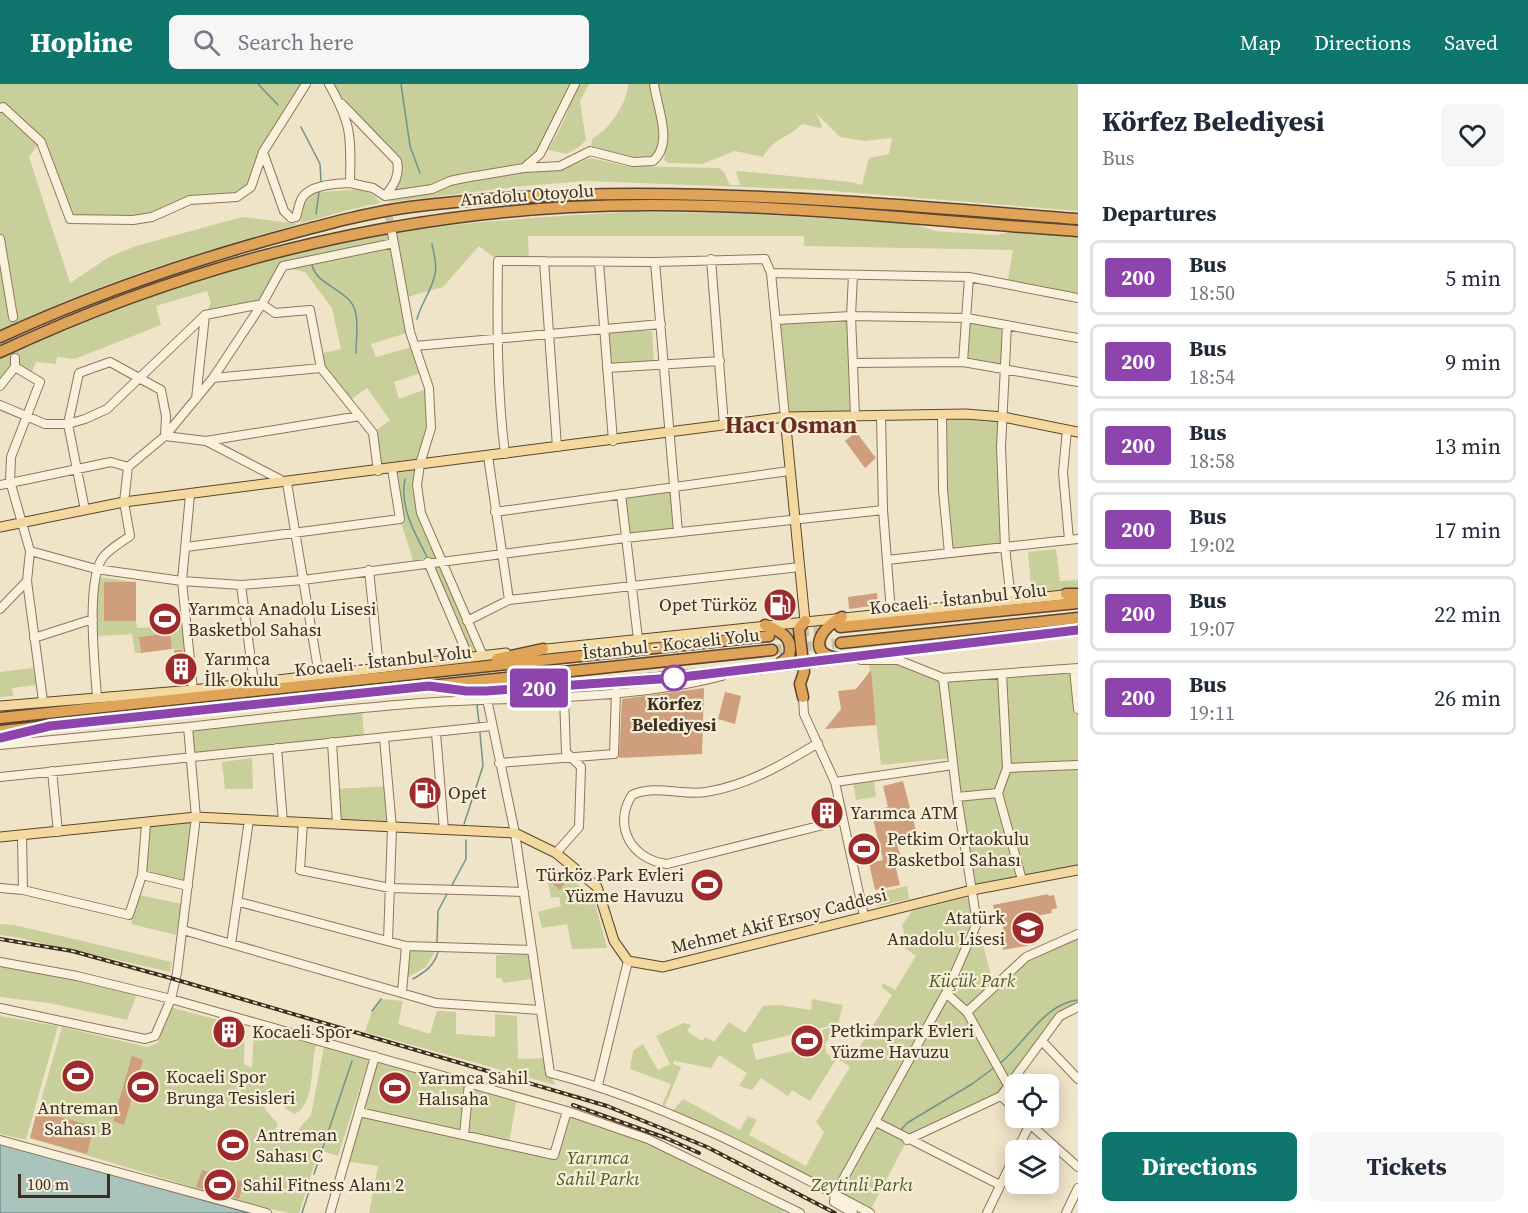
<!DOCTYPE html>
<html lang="en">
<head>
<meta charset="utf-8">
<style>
  :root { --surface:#fff; --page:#f6f6f7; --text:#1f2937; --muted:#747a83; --line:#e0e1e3; --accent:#0f766e }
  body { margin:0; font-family:"Source Serif 4",serif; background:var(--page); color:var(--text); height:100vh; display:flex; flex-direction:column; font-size:22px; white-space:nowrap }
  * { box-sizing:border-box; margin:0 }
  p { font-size:20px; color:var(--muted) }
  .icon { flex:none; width:33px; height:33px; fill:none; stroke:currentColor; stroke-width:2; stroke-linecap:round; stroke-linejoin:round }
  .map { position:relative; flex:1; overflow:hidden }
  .sheet { display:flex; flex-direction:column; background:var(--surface); width:450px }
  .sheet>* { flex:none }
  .badge { padding:0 12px; border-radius:4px; font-size:21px; line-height:39px }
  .fabs { position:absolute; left:1005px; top:990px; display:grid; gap:12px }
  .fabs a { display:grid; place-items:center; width:54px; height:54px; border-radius:9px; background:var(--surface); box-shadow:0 3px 15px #0003; font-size:30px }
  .scale { position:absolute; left:18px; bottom:15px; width:92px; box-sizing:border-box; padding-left:6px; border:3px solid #3d2e20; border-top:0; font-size:16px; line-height:21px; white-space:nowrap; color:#3d2e20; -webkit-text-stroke:4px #f7eed8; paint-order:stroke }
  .map>.badge { position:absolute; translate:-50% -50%; box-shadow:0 0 0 3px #fff }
  h2 { padding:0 24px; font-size:22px; line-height:54px }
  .round { display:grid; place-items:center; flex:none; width:63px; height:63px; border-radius:9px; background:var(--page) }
  .overview { display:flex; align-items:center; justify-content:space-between; height:102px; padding:0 24px }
  h1 { font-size:28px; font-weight:700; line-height:45px }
  .action { display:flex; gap:12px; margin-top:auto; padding:12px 24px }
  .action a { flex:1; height:69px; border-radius:9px; background:var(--accent); color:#fff; font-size:24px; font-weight:700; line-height:69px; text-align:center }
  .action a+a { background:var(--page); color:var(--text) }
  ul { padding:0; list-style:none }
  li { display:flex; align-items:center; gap:18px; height:75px; margin:0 12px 9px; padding:0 12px; border:3px solid var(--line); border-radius:9px }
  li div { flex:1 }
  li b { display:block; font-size:22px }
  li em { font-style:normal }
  li .badge { min-width:66px; font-weight:700; text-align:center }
  header { display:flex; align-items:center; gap:36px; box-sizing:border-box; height:84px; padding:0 30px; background:var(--accent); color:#fff }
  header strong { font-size:28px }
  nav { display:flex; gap:33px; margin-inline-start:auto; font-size:21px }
  .search { width:420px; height:54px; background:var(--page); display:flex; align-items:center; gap:15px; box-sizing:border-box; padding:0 21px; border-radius:9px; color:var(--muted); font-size:22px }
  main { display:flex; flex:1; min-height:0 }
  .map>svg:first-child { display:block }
  .green { fill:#c9cf9b }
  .water { fill:#a9c4bc; stroke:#6f938a; stroke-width:1.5 }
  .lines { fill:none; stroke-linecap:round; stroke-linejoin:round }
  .stream { stroke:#6f938a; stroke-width:1.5 }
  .building { fill:#cf9f7d }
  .minor-tunnel { stroke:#ccc0a6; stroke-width:8; stroke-dasharray:8 4; stroke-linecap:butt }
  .highway-tunnel { stroke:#ccc0a6; stroke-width:10; stroke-dasharray:10 5; stroke-linecap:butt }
  .minor-casing { stroke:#8d765c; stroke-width:10 }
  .major-casing { stroke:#5b4430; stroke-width:11 }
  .highway-casing { stroke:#5b4430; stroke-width:13 }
  .minor { stroke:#faf1dc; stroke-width:8 }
  .major { stroke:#f3d9a0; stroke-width:9 }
  .highway { stroke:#e0a458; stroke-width:10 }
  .rail-casing { stroke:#3d2e20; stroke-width:4 }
  .rail { stroke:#f7eed8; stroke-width:1.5; stroke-dasharray:4.5; stroke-linecap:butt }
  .line-casing { stroke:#fff; stroke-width:14 }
  .line { stroke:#8e44ad; stroke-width:9 }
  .stop-dot { fill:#fff; stroke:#8e44ad; stroke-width:3 }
  .labels { text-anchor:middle; stroke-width:4.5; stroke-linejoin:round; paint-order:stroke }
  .street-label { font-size:18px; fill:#3d2e20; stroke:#f7eed8 }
  .poi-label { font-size:18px; fill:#3d2e20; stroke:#f7eed8; text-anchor:start }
  .stop-label { font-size:18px; font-weight:bold; fill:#3d2e20; stroke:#f7eed8 }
  .park-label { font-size:18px; font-style:italic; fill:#4d5a26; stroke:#f7eed8 }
  .district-label { font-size:24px; font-weight:bold; fill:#6b2e1e; stroke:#f7eed8 }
</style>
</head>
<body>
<header>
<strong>Hopline</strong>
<div class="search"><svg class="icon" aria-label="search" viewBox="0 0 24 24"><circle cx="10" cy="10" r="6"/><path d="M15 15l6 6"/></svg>Search here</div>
<nav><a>Map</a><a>Directions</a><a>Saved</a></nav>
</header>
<main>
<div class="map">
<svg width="1078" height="1129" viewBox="0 0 1078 1129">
  <rect width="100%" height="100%" fill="#f0e4c8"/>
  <path class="green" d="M0 0H306L263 68 251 103 237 113 190 116 152 133 70 135 40 58 29 73 70 199 109 173 136 162 242 133 300 140 303 115C314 108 323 108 336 107 355 105 368 102 381 119 343 126 307 138 270 148 178 174 87 205 0 246Z
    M329 0H571L540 64C531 76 522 80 508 85L514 88 564 85 590 74 628 82 719 84 724 88 730 101H740L736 88 740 87 851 98 862 101 869 74 889 70 892 54 864 57 840 53 816 29 822 42 820 44 802 40C787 55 776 52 763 73L735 67 702 80 668 79 664 76 667 51 656 0H1078V127L820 106 586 97 524 102 390 118 391 113 385 112 398 82 338 17Z
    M578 0H589L580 17 586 56 579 63 567 70 548 66 563 39Z
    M628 0H650C653 20 675 79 639 76 624 75 607 68 593 64L591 62 593 54C609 47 628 17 628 0Z
    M627 128 740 129 914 140 935 147 996 151 1015 147 1078 152V214L1007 201 1013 166 804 162V152H528L529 177H498L479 162 443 203 404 214 410 248 371 260 376 273 415 262 423 288 394 298 399 315 429 304 431 344 420 380 421 429 483 572 469 574 428 479 414 480 400 435 392 385 378 387 373 349 390 336 367 304 349 317 321 284 319 270 341 265 332 224 305 188 283 183 262 220 205 231 211 219 207 207 156 222 161 241 75 275 57 273 56 280 36 278 30 292 15 283 0 302V274L16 266C100 233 184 197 271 173 387 142 507 135 627 128Z
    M851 232 855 332 785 333 776 236Z
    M967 234 1007 241 1004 284 963 278Z
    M607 247H652L654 279 610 282Z
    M942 330 1003 333 1005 463 949 469Z
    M675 403 678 448 625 454 621 410Z
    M1056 465 1060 497 1078 496V509L1019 515 1018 504 1031 503 1028 468Z
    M98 493 136 498H104V537H136L137 544 152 543V529L181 527 185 566 172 565 170 550 139 553 141 569H135L132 550 97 552 95 532Z
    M898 576 943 594 1074 585 1078 625V786L972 806 952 674 881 681 869 579Z
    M33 584 36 601 12 604 13 612 0 613V588Z
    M362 625 364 655 191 672 188 643Z
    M252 674 253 705H225L222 678Z
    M874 697 876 713 856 716 853 699Z
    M389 702 392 744 337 740 335 705Z
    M196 733 188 802 142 791 146 740Z
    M869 751 875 775 858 778 853 755Z
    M568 794 590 809 594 815 607 864 572 865 567 840 542 844 538 828 561 822 559 813 551 814 547 795 560 805Z
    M907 802 909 815 879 822 867 819 865 812Z
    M139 811 182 820 176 851 131 840Z
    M973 812 977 839 994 902 1026 873 1078 850V923L1060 932 1001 1012 907 1056 869 1129 673 1026 683 1015 740 1046 748 1032 757 1036 749 1051 806 1082 824 1048 816 1038 850 983 837 974 810 1017 792 1006 788 1012 761 994 752 1006 739 1002 747 989 719 971 711 984 674 977 673 980 681 983 665 1022 662 1021 671 1000 630 985 633 967 643 960 658 986 670 980 656 952 683 939 691 941 687 947 702 957 705 953 714 958 729 938 745 949 763 922 779 921 811 926 812 915 843 921 838 940 752 960 756 976 819 961 824 953 822 946 837 942 825 960 826 969 836 974 841 968 852 975 892 911 881 903 883 899 895 906 916 872 905 864 906 857 902 841 912 827Z
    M0 840 14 841 172 878 170 888 15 853 0 851Z
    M407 864 436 866 426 883 405 895Z
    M528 870 532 895 503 899 502 894H496V871Z
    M0 882 33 886 137 910 127 936 49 919 0 913Z
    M381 915 403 917 398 940 430 950 437 927 456 928V950L495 953V930L517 932 518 975 547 974 550 989 555 1001 365 948 372 927Z
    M170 923 245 943 244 980 252 984 254 945 316 961C310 980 316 1019 295 1030 285 1027 280 1015 270 1014L264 1020 265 1025 278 1040 274 1048 281 1055 297 1047 311 1031 324 963 369 975 338 1072 319 1066 299 1129H289L238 1117 30 1054 62 943 147 963 158 959Z
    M0 932 58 942 26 1056 0 1050Z
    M375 972 517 1013 509 1060 554 1071 567 1027 610 1040 787 1123 783 1129H369L378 1082 345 1077Z"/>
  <path class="water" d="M0 1059 249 1129H0Z"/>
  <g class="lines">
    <path class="stream" d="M258 0 278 21
      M401 0 410 62 420 89
      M301 43 320 80 321 98
      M316 130 319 108
      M312 181C317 202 348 205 355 226 359 238 356 256 356 269
      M417 235C421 220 430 209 434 194 438 183 434 171 432 160
      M405 395C399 423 415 449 427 473
      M466 557 469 564
      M477 621 479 639
      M464 740 483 682 480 649
      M452 801 466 775V756
      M437 858 438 827 447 810
      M413 895C425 888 434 882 438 868
      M372 927 381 915
      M999 980C1025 960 1043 920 1078 916
      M900 1047 907 1039 972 1000 995 983
      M314 1090 352 977
      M302 1129 312 1098"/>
  </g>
  <path class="building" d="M856 348 876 374 865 384 845 357Z
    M104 498H136V537H104Z
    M877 509 878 521 849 525 848 513Z
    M170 549 172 565 141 569 139 553Z
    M174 566H183L186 593 176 594Z
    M871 586 876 641 825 645 841 625 838 607 856 605Z
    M704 604 702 670 619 674 622 615Z
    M725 608 741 612 735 640 718 635Z
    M903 697 918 755 897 760 900 770 893 772 900 801 875 806 869 779 883 776 871 727 888 723 883 702Z
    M434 700 436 717 417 719 415 702Z
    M555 784 568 794 560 806 547 795Z
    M1048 810 1049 812 1054 811 1057 824 1051 826 1052 829 1031 833 1036 860 1003 866 1000 848 1004 847 1001 832 996 833 993 821Z
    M222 936 245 943 235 962 213 953Z
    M132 972 143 976 124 1041 113 1037Z
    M37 1027 94 1042 87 1070 30 1054Z
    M202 1086 244 1098 239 1115 196 1103Z"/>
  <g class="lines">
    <path class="minor-tunnel" d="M386 120 392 147
      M13 233 15 274"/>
    <path class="highway-tunnel" d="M769 552 831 544
      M772 566 841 559"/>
    <g class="minor-casing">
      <path id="minor" d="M329 0C352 41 351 52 350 99L373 104 385 112 432 105 450 97 464 94 524 84 560 82 590 67 633 78 653 77C674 59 657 24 654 0
        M342 20 397 77C400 92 394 101 385 112
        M0 24 3 23 41 58 70 135 133 136 152 133 190 116 237 113 251 103 263 68 306 0
        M263 68 284 127 291 134 296 133C298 127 299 119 302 114 310 100 337 100 350 99
        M525 83 540 70 575 0
        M392 149 410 248 429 304 431 344 420 380 417 401 421 429 483 572
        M0 155 13 233
        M711 175 724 341
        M544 177 557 363
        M599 178 613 357
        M655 178 678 448
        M771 189 969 193 1078 214
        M853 191 851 232 855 332
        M776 236 851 232 967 234 1078 254
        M1007 241 1001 363 1005 463 1011 516
        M415 262 661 240
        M963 278 969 193
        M853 279 963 278 1078 298
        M15 283 40 298 11 373 10 397 30 467 27 497 43 617
        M607 284 720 277
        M213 294 321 284
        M0 302 15 283V274
        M196 315 205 231
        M0 321 45 340H68L85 335 107 325 205 231 262 220 275 229 310 226 321 284 373 349 378 387
        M942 330 943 406 949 469
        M881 332 883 426 891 528
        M1067 346 1063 388 1069 456
        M206 357 287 399 319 591
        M505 370C497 306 497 242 498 177L655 178 765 175 771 189 785 333
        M488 372 509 516
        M0 401 111 378 128 383
        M621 410 638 555
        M190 411 182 497 193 606
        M85 426 68 340 79 289 110 278 161 306 166 332 165 352 206 357 360 332
        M495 428 789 387
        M186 463 400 435 392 385
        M30 467 96 485 182 497 241 501 303 496 625 454 883 426
        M887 476 1078 455
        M428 478 469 574
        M369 486 379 584
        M241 501 254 599
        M0 525 27 497
        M467 537 509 516 800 483
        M34 554 93 535
        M861 576H898L943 594 1078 584
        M1074 585 1078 625
        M1002 590 1007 684 1078 681
        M97 613C95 584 85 493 104 472 111 464 122 458 130 452L124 418 128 383 165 352 213 294 262 220 283 182 394 159
        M803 613 804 630 835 698 864 832
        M487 615 515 749 550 989C663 1018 767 1074 870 1129
        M436 649 444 746
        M384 654 392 744 388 857
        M332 658 337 740
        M818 659C784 680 746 702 706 708 682 712 655 700 632 711 612 742 632 776 667 780L843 736
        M0 661 188 643
        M277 664 283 738
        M499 679 614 670 616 608
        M1007 684 998 709 1022 796
        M52 687 58 748
        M0 693 492 642
        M835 698 953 681
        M957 713 998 709
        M303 738 300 786 390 804 524 808
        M22 751 23 806
        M556 769 579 743 581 683 566 668 564 613
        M142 791 188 802
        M0 804 23 806 129 831 142 791 146 740
        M239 818 406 862 532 866
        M183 846 436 919 540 926
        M231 860 249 736
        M0 878 77 892 171 915 567 1027 648 1055 800 1129
        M402 908 406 862
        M946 909 967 928 1009 1003
        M0 924 145 955 155 952 171 915 177 889 196 733 188 643C270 634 354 623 437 618 529 613 632 616 722 592
        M967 928 1026 873 1078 850
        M1042 957 1078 995
        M598 1001 628 877
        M1001 1012 1016 1026
        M359 1028 554 1071 567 1027
        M1023 1034 1078 1083
        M876 1038 1000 1101
        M464 1051 469 999
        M0 1056 267 1129
        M907 1056 1001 1012 1060 932 1078 923
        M1017 1066 1030 1040
        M330 1129 375 972
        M853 1129 834 1118 835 1110 946 909 977 839 957 713 943 594
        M987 1129 1016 1069
        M1066 1129 1078 1104"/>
    </g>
    <g class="major-casing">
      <path id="major" d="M785 333 805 537
        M0 443 124 418 785 333 966 330 1003 333 1078 348
        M537 566 1073 510
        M0 622 193 606 506 569
        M0 753 196 733 515 749 556 769 597 803 614 857 628 877 663 883 972 806 1078 786"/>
    </g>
    <g class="highway-casing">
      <path id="highway" d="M0 253C89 212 181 180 275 154 319 142 365 129 410 123 633 95 855 118 1078 135
        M0 268C182 183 369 134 570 123 739 114 909 136 1078 147
        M1066 510H1078
        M765 541C780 547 794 553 789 572L778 581
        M840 543 1078 519
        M841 559 1078 534
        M838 574C805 570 821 543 842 533
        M497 575 543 565
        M444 604C499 612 557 602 612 598 768 587 923 562 1078 546
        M803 613 800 600 804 588 799 545 805 537
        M0 634 769 552
        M0 647 772 566"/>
    </g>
    <use href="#minor" class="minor"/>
    <use href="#major" class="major"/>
    <use href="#highway" class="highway"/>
    <g class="rail-casing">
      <path id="rail" d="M0 855 72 867 167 893 607 1022 707 1063 835 1129
        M573 1021 666 1054 699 1069"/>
    </g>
    <use href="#rail" class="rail"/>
  </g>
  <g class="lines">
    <g class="line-casing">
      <path id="line" d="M0 654 50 642 429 602 466 607H486L674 594 1078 546"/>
    </g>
    <use href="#line" class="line"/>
  </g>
  <defs>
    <g id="fuel-disc" transform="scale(1.725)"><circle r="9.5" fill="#9e2a2b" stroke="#f7eed8"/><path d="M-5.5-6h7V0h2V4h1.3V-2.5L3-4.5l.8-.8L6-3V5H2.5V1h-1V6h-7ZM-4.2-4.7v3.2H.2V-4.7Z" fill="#fff"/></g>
    <g id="stadium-disc" transform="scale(1.725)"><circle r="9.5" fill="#9e2a2b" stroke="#f7eed8"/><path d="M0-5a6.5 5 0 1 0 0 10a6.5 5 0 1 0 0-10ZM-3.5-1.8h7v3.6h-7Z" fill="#fff"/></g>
    <g id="building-disc" transform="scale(1.725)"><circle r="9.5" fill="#9e2a2b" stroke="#f7eed8"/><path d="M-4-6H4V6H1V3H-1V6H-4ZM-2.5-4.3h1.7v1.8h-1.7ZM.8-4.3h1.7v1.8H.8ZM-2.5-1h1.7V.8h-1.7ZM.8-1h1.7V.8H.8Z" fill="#fff"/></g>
    <g id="school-disc" transform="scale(1.725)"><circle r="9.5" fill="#9e2a2b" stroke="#f7eed8"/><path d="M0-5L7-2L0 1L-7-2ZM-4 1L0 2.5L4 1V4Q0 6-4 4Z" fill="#fff"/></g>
  </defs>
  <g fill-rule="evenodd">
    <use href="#fuel-disc" x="780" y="521"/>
    <use href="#stadium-disc" x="165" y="535"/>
    <use href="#building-disc" x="181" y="585"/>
    <use href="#fuel-disc" x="425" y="709"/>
    <use href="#building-disc" x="827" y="729"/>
    <use href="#stadium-disc" x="864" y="765"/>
    <use href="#stadium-disc" x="707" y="801"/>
    <use href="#school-disc" x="1028" y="844"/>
    <use href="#building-disc" x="229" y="948"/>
    <use href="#stadium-disc" x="807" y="957"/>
    <use href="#stadium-disc" x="78" y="992"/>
    <use href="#stadium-disc" x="143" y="1003"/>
    <use href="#stadium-disc" x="395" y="1004"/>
    <use href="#stadium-disc" x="233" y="1061"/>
    <use href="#stadium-disc" x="220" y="1101"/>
  </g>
  <circle class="stop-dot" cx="674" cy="594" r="12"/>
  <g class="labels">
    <g class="street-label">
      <text transform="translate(527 111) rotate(-4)" y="6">Anadolu Otoyolu</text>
      <text transform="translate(958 515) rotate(-6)" y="6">Kocaeli - İstanbul Yolu</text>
      <text transform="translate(671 560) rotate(-6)" y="6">İstanbul - Kocaeli Yolu</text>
      <text transform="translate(383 577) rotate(-6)" y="6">Kocaeli - İstanbul Yolu</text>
      <text transform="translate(779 837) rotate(-14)" y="6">Mehmet Akif Ersoy Caddesi</text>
    </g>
    <g class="poi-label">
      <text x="757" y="527" text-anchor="end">Opet Türköz</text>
      <text x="188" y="531">Yarımca Anadolu Lisesi<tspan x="188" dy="21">Basketbol Sahası</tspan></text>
      <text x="204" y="581">Yarımca<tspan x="204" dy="21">İlk Okulu</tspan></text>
      <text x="448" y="715">Opet</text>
      <text x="850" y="735">Yarımca ATM</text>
      <text x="887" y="761">Petkim Ortaokulu<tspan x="887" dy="21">Basketbol Sahası</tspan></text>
      <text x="684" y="797" text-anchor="end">Türköz Park Evleri<tspan x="684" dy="21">Yüzme Havuzu</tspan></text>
      <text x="1005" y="840" text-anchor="end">Atatürk<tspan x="1005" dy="21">Anadolu Lisesi</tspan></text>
      <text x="830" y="953">Petkimpark Evleri<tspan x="830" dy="21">Yüzme Havuzu</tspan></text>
      <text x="252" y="954">Kocaeli Spor</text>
      <text x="166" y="999">Kocaeli Spor<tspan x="166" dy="21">Brunga Tesisleri</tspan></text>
      <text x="418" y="1000">Yarımca Sahil<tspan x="418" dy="21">Halısaha</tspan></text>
      <text x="78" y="1030" text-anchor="middle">Antreman<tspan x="78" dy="21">Sahası B</tspan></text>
      <text x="256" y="1057">Antreman<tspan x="256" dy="21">Sahası C</tspan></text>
      <text x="243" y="1107">Sahil Fitness Alanı 2</text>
    </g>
    <g class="stop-label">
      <text x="674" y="626">Körfez<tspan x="674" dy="21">Belediyesi</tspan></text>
    </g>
    <g class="park-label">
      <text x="972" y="903">Küçük Park</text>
      <text x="598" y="1080">Yarımca<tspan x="598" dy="21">Sahil Parkı</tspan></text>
      <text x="862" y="1107">Zeytinli Parkı</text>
    </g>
    <g class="district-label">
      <text x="791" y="349">Hacı Osman</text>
    </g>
  </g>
</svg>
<div class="fabs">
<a><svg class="icon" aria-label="locate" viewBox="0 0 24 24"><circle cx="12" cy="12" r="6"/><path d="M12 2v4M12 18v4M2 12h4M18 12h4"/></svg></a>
<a><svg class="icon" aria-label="layers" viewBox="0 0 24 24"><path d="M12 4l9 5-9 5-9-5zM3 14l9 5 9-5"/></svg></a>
</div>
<div class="scale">100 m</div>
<b class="badge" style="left:539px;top:604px;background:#8e44ad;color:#fff">200</b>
</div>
<section class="sheet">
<div class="overview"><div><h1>Körfez Belediyesi</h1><p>Bus</p></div><a class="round"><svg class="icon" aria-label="heart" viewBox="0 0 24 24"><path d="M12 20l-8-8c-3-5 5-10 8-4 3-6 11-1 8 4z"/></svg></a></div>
<h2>Departures</h2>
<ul>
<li><span class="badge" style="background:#8e44ad;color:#fff">200</span><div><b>Bus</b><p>18:50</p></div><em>5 min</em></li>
<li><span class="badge" style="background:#8e44ad;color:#fff">200</span><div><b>Bus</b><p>18:54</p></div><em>9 min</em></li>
<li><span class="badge" style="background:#8e44ad;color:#fff">200</span><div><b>Bus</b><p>18:58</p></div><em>13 min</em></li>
<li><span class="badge" style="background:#8e44ad;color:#fff">200</span><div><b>Bus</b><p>19:02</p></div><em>17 min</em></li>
<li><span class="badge" style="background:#8e44ad;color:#fff">200</span><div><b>Bus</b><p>19:07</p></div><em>22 min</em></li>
<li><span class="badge" style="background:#8e44ad;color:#fff">200</span><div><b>Bus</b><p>19:11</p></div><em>26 min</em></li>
</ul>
<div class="action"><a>Directions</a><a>Tickets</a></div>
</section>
</main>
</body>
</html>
